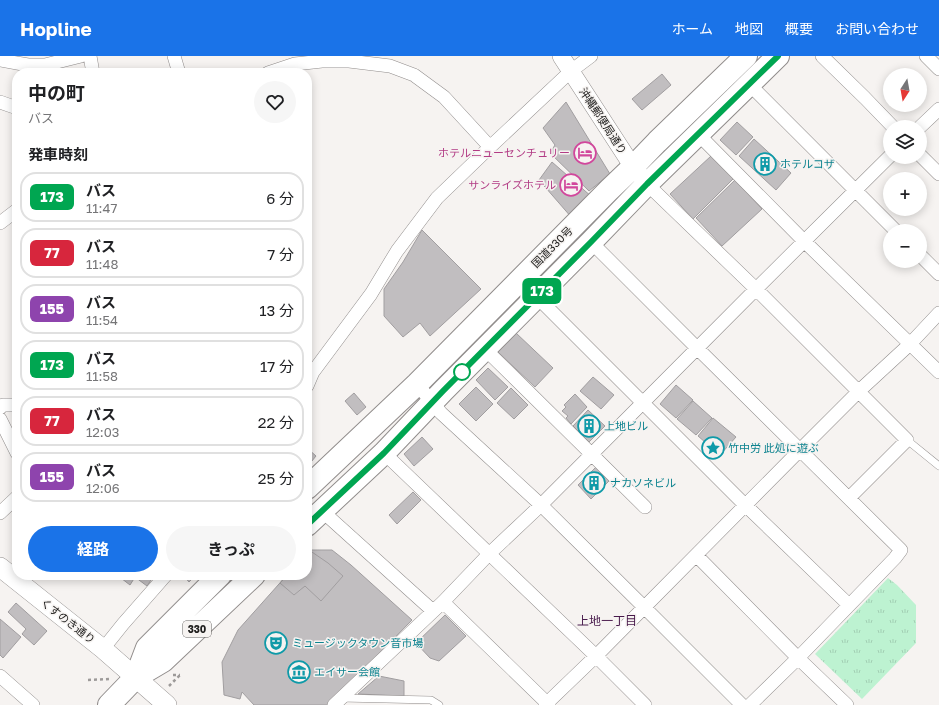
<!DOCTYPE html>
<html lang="ja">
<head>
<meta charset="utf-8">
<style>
  :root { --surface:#fff; --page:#f6f6f6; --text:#202124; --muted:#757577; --line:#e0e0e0; --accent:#1a73e8 }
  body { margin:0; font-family:"Golos Text","Noto Sans JP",sans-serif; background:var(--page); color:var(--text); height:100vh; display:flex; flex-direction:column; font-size:15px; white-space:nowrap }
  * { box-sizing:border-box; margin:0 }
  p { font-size:13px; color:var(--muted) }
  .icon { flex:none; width:22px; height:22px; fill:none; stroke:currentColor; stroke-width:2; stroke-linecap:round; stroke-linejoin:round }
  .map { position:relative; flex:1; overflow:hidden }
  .drawer { position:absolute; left:12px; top:12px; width:300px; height:512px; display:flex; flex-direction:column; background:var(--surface); border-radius:16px; box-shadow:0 2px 10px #0003 }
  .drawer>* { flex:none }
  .badge { padding:0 8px; border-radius:6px; font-size:14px; line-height:26px }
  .needle { width:26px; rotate:191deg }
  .fabs { position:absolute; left:883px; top:12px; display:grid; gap:8px }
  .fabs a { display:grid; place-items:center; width:44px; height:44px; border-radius:50%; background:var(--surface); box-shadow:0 2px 10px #0003; font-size:20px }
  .map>.badge { position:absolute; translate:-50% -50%; box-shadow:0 0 0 2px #fff }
  h2 { padding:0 16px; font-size:15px; line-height:36px }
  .round { display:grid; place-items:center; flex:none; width:42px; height:42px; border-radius:21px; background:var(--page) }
  .head { display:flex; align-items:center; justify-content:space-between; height:68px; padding:0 16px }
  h1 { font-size:19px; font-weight:700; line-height:30px }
  .action { display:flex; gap:8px; margin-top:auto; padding:8px 16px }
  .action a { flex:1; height:46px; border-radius:24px; background:var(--accent); color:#fff; font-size:16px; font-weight:700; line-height:46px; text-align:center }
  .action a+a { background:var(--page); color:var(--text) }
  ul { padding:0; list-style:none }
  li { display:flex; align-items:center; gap:12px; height:50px; margin:0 8px 6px; padding:0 8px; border:2px solid var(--line); border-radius:16px }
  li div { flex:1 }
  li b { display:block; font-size:15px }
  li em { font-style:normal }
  li .badge { min-width:44px; font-weight:700; text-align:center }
  header { display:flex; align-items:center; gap:24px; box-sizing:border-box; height:56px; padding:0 20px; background:var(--accent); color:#fff }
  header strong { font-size:19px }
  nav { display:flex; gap:22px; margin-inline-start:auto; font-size:14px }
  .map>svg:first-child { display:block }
  .park { fill:url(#park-tufts) }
  .building { fill:#c1bec0; stroke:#a19ea0 }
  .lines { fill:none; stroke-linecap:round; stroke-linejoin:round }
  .service-casing { stroke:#918d8c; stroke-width:8 }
  .minor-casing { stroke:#918d8c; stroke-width:14 }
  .tertiary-casing { stroke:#918d8c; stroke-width:18 }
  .secondary-casing { stroke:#918d8c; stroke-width:20 }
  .trunk-casing { stroke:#918d8c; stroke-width:24 }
  .path { stroke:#9d9a99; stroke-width:2.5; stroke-dasharray:3 3; stroke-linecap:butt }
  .service { stroke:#fff; stroke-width:7 }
  .minor { stroke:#fff; stroke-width:13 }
  .tertiary { stroke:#fff; stroke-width:17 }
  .secondary { stroke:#fff; stroke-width:19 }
  .trunk { stroke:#fff; stroke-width:22 }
  .line-casing { stroke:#fff; stroke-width:9 }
  .line { stroke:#00a651; stroke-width:6 }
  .stop-dot { fill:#fff; stroke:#00a651; stroke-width:2 }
  .labels { text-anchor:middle; stroke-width:3; stroke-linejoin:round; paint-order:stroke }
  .shield { fill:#f6f3f1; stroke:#605e5d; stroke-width:1 }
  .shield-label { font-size:10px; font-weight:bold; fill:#1f1e1d }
  .street-label { font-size:11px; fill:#1f1e1d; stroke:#f6f3f1 }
  .hotel-label { font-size:11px; fill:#b23c85; stroke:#f6f3f1; text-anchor:end }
  .culture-label { font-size:11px; fill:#0d838f; stroke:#f6f3f1; text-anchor:start }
  .neighbourhood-label { font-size:12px; fill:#47194b; stroke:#f6f3f1 }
</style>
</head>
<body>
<header>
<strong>Hopline</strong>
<nav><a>ホーム</a><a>地図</a><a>概要</a><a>お問い合わせ</a></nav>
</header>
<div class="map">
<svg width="939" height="649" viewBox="0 0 939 649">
  <defs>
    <pattern id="park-tufts" width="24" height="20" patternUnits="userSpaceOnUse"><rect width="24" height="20" fill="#bdf2d1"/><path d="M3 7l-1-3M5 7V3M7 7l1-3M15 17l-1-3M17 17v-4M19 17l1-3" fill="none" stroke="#a2cfb3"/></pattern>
  </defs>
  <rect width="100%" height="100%" fill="#f6f3f1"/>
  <path class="park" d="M888 522 897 529 916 549V587L862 643 815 598Z"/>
  <path class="building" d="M662 18 671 29 642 54 632 43Z
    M566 46 610 118 589 135 550 97 555 89 543 72Z
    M737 66 753 81 736 99 720 84Z
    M754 83 791 117 776 134 739 100Z
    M711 100 734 122 693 163 670 138Z
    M552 106 592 141 572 162 539 124Z
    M735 124 762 153 722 190 696 162Z
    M422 174 481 233 430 280 420 267 403 281 384 260V233L403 206Z
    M516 277 553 312 535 331 498 296Z
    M488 312 508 331 495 344 476 324Z
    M593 321 614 339 601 353 580 335Z
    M676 329 693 344 676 362 660 348Z
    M476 331 493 348 476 365 459 348Z
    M511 332 528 349 514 363 497 347Z
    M354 337 366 351 357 359 345 345Z
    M575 338 587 351 571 368 566 362 568 360 562 355 566 351 564 349Z
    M693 345 712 362 696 379 677 363Z
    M588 354 605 370 589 386 573 370Z
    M713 362 736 381 720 399 698 380Z
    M422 381 433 393 414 410 404 398Z
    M307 392 316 400 307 411Z
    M596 411 609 425 591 443 578 429Z
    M413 436 421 444 397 468 389 459Z
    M309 494H332L351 509 412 564 328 649H254L242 636 240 643 224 639 222 606 238 574 287 519H307V496Z
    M309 494 328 507 343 520 321 545 305 530 294 539 280 527 287 519H307V496Z
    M117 519H151L153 521 147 530 135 521 130 529Z
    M183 519H196L189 526Z
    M16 547 47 575 34 589 22 578 26 573 8 556Z
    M445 559 466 580 439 605 430 602 416 587Z
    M0 563 21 581 3 602 0 599Z
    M379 620 404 625V640L358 638Z"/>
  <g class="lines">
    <g class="service-casing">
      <path id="service" d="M907 384 939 410
        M341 642 431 644 439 649"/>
    </g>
    <g class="minor-casing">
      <path id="minor" d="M90 0 93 17
        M174 0 179 17
        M822 0 865 42 893 71
        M926 0 939 13
        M0 4 28 9H45L81 0
        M268 17 295 8 322 5H349L390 10 414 19 444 41 490 91
        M749 28 896 175
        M0 46 17 52
        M920 71 939 53
        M698 78 804 185 939 316
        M920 99 939 118
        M647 128 756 233 907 384 849 442
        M0 167 17 154
        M591 186 697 292 901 494 895 502 798 602 750 649
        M920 199 939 218
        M537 241 739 443 849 549
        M485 293 645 451
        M417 328 441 357 541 449 644 551 742 649
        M307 330 313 316 371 238 397 195 437 142 490 91 571 15 591 0
        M0 352 3 349H17
        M0 363 17 397
        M384 397 596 600 645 649
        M322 455 433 555
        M0 457 17 441
        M696 499 798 602 847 649
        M443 546 549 649
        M103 593 123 568 166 519
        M0 620 33 649
        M334 649 443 546 489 498 541 449 756 233 890 100
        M545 649 596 600 800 394 859 335 910 288 939 257"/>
    </g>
    <g class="tertiary-casing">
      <path id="tertiary" d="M561 0 633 111 641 120"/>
    </g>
    <g class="secondary-casing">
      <path id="secondary" d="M0 511 103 593 167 649"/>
    </g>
    <g class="trunk-casing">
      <path id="trunk" d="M307 432 417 328 609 134 633 111 657 86 746 0
        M307 469 384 397 443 335 591 186 647 128 778 0
        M136 621 147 592 220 519
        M109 649 136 621 163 605 254 519"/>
    </g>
    <path class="path" d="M173 619H180
      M88 624 110 623
      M169 630 180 619"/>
    <use href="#service" class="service"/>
    <use href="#minor" class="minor"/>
    <use href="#tertiary" class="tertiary"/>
    <use href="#secondary" class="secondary"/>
    <use href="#trunk" class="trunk"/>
  </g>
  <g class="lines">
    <g class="line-casing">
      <path id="line" d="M307 469 384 397 443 335 591 186 647 128 778 0"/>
    </g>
    <use href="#line" class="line"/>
  </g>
  <defs>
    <g id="hotel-ring" transform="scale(1.15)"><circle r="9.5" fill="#f6f3f1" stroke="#d1479c" stroke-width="1.5"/><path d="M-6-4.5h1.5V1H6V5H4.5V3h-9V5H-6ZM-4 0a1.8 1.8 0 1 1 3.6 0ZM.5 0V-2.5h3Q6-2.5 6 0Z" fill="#d1479c"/></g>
    <g id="building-ring" transform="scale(1.15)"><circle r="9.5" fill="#f6f3f1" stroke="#0f9aa8" stroke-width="1.5"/><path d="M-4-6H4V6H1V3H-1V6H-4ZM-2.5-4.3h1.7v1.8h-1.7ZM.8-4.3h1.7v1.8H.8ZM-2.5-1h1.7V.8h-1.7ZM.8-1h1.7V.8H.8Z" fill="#0f9aa8"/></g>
    <g id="sight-ring" transform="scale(1.15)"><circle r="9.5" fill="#f6f3f1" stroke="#0f9aa8" stroke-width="1.5"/><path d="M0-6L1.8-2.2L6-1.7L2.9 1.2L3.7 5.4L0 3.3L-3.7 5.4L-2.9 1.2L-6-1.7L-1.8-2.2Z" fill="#0f9aa8"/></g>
    <g id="theatre-ring" transform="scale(1.15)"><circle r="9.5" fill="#f6f3f1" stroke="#0f9aa8" stroke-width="1.5"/><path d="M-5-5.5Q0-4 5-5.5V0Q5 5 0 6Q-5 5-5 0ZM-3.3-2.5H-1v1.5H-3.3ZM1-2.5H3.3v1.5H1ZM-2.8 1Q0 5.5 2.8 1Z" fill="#0f9aa8"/></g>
    <g id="museum-ring" transform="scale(1.15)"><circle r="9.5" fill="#f6f3f1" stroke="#0f9aa8" stroke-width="1.5"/><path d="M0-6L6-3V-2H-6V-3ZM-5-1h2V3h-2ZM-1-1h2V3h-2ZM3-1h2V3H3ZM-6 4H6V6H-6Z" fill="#0f9aa8"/></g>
  </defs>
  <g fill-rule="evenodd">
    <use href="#hotel-ring" x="585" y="97"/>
    <use href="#building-ring" x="765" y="108"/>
    <use href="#hotel-ring" x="571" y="129"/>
    <use href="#building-ring" x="589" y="370"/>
    <use href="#sight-ring" x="713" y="392"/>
    <use href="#building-ring" x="594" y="427"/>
    <use href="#theatre-ring" x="276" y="587"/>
    <use href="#museum-ring" x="299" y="616"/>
  </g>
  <circle class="stop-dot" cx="462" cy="316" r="8"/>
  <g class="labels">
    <rect class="shield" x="183" y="565" width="28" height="16" rx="3"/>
    <g class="shield-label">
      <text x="197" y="577">330</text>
    </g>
    <g class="street-label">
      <text transform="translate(603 65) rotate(57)" y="4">沖縄郵便局通り</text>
      <text transform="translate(552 191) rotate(-45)" y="4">国道330号</text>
      <text transform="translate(68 565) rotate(38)" y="4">くすのき通り</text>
    </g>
    <g class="hotel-label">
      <text x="570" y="101">ホテルニューセンチュリー</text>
      <text x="556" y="133">サンライズホテル</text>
    </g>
    <g class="culture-label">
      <text x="780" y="112">ホテルコザ</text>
      <text x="604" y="374">上地ビル</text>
      <text x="728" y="396">竹中労 此処に遊ぶ</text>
      <text x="610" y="431">ナカソネビル</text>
      <text x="292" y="591">ミュージックタウン音市場</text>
      <text x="314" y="620">エイサー会館</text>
    </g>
    <g class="neighbourhood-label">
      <text x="607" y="569">上地一丁目</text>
    </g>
  </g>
</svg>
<div class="fabs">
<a><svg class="needle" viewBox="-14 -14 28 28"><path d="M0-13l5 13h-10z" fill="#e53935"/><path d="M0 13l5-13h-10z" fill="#757577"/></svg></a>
<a><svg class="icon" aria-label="layers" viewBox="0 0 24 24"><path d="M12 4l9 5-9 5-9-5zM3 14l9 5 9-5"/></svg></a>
<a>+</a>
<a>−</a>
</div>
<b class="badge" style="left:542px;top:235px;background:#00a651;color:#fff">173</b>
<section class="drawer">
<div class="head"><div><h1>中の町</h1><p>バス</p></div><a class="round"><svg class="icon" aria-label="heart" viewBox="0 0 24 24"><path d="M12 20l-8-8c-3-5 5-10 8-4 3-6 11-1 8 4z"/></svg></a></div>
<h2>発車時刻</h2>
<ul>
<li><span class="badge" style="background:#00a651;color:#fff">173</span><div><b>バス</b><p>11:47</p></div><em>6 分</em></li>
<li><span class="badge" style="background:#d7263d;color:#fff">77</span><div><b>バス</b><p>11:48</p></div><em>7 分</em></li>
<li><span class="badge" style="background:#8e44ad;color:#fff">155</span><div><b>バス</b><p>11:54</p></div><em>13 分</em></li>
<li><span class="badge" style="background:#00a651;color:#fff">173</span><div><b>バス</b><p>11:58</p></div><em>17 分</em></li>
<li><span class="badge" style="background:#d7263d;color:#fff">77</span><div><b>バス</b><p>12:03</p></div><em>22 分</em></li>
<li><span class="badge" style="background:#8e44ad;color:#fff">155</span><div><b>バス</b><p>12:06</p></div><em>25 分</em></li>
</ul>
<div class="action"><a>経路</a><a>きっぷ</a></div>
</section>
</div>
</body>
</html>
